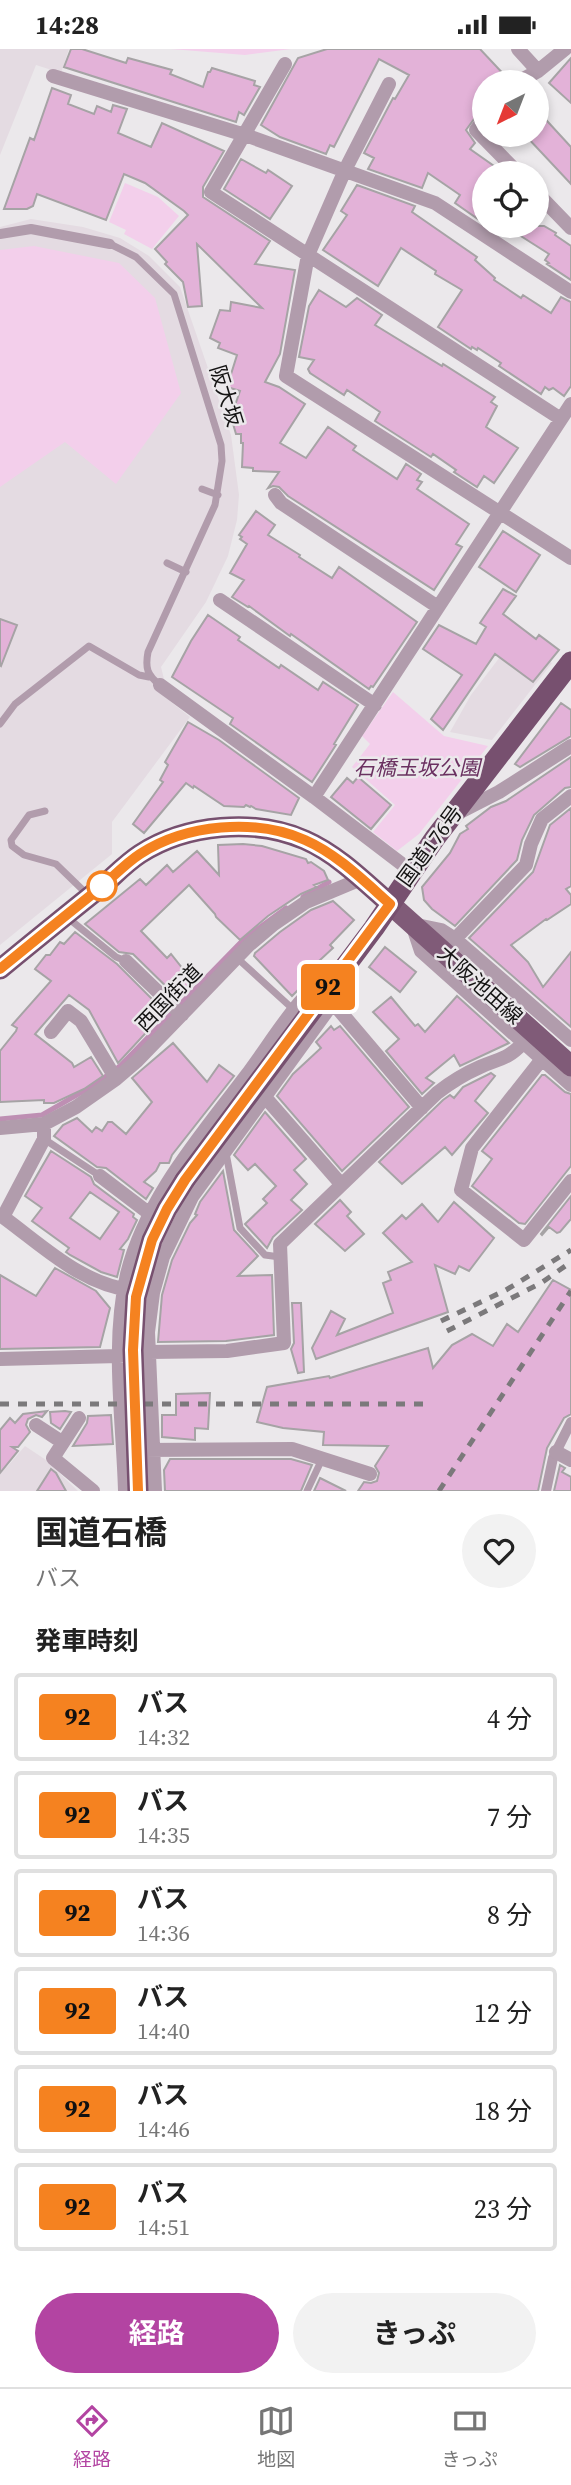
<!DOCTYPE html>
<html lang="ja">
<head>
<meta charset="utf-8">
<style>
  :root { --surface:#fff; --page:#f2f2f2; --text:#222; --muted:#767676; --line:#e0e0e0; --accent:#b344a2 }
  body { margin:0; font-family:"Source Serif 4","Noto Sans JP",serif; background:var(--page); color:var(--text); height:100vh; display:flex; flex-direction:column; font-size:26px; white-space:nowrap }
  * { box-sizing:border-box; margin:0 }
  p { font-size:23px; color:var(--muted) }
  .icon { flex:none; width:38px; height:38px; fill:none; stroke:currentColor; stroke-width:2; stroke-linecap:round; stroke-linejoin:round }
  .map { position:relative; height:1442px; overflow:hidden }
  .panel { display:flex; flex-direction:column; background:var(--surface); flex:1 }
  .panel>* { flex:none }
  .badge { padding:0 14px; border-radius:5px; font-size:24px; line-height:46px }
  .needle { width:46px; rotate:222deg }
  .fabs { position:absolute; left:472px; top:21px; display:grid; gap:14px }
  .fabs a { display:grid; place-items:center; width:77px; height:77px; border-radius:50%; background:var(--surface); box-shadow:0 4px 10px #0003; font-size:35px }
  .map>.badge { position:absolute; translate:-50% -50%; box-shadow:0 0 0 4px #fff }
  h2 { padding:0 35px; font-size:26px; line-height:63px }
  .round { display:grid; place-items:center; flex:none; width:74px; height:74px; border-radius:37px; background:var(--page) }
  .headline { display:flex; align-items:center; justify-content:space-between; height:119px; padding:0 35px }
  h1 { font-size:33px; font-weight:700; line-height:52px }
  .primary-button { display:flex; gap:14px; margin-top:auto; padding:14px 35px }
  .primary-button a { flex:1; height:80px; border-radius:42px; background:var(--accent); color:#fff; font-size:28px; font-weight:700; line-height:80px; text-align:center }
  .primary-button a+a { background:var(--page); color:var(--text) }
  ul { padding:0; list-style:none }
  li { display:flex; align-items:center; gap:21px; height:88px; margin:0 14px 10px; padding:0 21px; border:4px solid var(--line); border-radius:7px }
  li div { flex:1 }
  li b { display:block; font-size:26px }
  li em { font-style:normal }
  li .badge { min-width:77px; font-weight:700; text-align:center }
  .status { display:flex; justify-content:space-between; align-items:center; height:49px; padding:0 35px; background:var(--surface); direction:ltr }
  .status svg { height:19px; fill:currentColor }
  .tabs { display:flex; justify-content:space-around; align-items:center; height:98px; border-top:2px solid var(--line); background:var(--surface); font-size:19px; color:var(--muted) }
  .tabs a { display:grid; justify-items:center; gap:4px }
  .tabs .current { color:var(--accent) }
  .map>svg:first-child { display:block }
  .built { fill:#e4dbe2 }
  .green { fill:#f3cfeb }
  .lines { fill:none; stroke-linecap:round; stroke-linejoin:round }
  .stream { stroke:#be8fb3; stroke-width:5 }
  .building { fill:#e3b2d8; stroke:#a6a3a5; stroke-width:2; fill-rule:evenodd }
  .service { stroke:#b19cac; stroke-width:7 }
  .pedestrian { stroke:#b19cac; stroke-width:10 }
  .minor { stroke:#b19cac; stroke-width:14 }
  .primary { stroke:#805b78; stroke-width:21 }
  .trunk { stroke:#77506f; stroke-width:21 }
  .rail { stroke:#7b797b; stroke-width:5; stroke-dasharray:9 9; stroke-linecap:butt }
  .trunk-bridge { stroke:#77506f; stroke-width:21 }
  .line-casing { stroke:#fff; stroke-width:16 }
  .line { stroke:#f58220; stroke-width:10 }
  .stop-dot { fill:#fff; stroke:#f58220; stroke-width:3.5 }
  .labels { text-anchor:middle; stroke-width:5; stroke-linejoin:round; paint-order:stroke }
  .street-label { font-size:21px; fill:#141313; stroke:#ebe8eb }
  .park-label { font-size:21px; font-style:italic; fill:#6a3060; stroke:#ebe8eb }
</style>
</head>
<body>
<div class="status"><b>14:28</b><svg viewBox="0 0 49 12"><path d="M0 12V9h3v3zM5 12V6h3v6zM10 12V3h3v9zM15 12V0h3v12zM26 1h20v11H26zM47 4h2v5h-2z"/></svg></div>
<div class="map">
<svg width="571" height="1442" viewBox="0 0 571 1442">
  <rect width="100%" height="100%" fill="#ebe8eb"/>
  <path class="built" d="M0 0H69L61 24 36 16 0 106Z
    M31 170 83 178 120 189 149 207 180 238 231 386 239 446 237 471 228 507 206 553 161 618 164 630 156 641 190 668 112 773V805L0 896V178Z
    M516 587 552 614 492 691 450 683 471 646Z
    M25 1397 46 1411 78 1442H0V1413L7 1418Z"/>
  <path class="green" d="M171 0H291L245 6Z
    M125 134 158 148 179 167 152 200 124 185 126 181 109 173Z
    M34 197 119 214 155 249 181 344 116 435 65 393 0 438V201Z
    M393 643 444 687 488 697 419 785 397 802 373 783 395 756 352 718 370 695 362 687Z"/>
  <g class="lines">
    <path class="stream" d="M303 848 329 833
      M0 1070 42 1066 94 1036 120 1017 244 890 286 859"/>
  </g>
  <path class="building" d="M71 0H82L126 14 128 9 172 21 170 25 203 38 208 23H210L212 19 255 32 254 36 260 38 244 66 239 63 236 73 64 18Z
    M327 0H480L509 31 508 33H485V55L466 81 475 94 470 100 504 124H485V175L455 154 460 146 428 124 422 139 368 120 374 109 364 104 393 49 395 50 409 26 379 10 334 98 330 96 326 105 280 88 261 76 298 9Z
    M571 9V54L549 34Z
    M52 39 71 46 68 55 94 65 97 57 111 63 113 56 127 60 118 84 151 98 162 74 224 102 203 138V148L270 192 255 215 295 221 280 305 265 333 279 338 305 355 280 394 306 409 328 378 356 397 353 401 397 430 406 415 421 425 417 431 422 433 417 440 469 475 456 495 462 498 434 541 288 447 279 438 273 437 268 439 279 423 253 422V419L242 418 243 394H241V385H236L231 368 240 342 227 338 237 306 218 299 220 294 210 289 220 261 230 262 231 253 262 259 197 195 202 257 188 258 183 233 165 215 167 213 155 200 188 166 184 162 145 134 124 125 106 171 37 145 33 157 27 160H4L30 89 34 91Z
    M537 61 571 98V135L525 86H537Z
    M241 110 266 124 268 121 292 137 270 170 224 140Z
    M357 136 415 157 412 163 477 208 475 211 495 229 494 231 521 249 523 246 551 264 561 248 571 253V337L564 347 553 339 549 341 545 338 541 345 499 317 501 314 478 299 477 301 472 298 471 300 438 278 462 241 435 225 436 222 401 199 378 237 323 201 347 166 341 162Z
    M505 177H544L556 184 555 186 571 197V231L547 215 549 214 545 211 549 205Z
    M319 241 346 258 357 249 382 266 375 276 442 317 443 315 495 348 491 353 497 357 486 378 518 399 494 434 484 427 477 438 454 423 456 421 433 405 431 408 375 372 380 363 347 341 344 346 310 324 308 320 314 311 299 308 309 257Z
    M256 462 275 476 268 486 300 506 299 508 332 529 339 518 417 573 373 638 371 637 369 640 291 585 290 587 249 557 248 558 232 548 244 531 230 524 247 495 240 490 242 488 239 486Z
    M503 482 540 506 516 543 479 518Z
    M503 540 516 547 503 565 536 590 539 586 559 601 533 633 495 605 443 681 431 670 462 626 423 600 439 576 476 595 486 578 480 574Z
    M208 566 240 588 238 591 279 619 281 616 318 641 323 633 358 656 334 695 336 696 312 733 230 675 233 669 172 628 191 592Z
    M0 570 17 576 1 617 0 616Z
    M561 654 571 661V687L520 718 515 715Z
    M188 673 219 691 299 749 291 766 256 760 251 757 250 758 246 756 244 758 224 757 194 737 193 739 186 734 144 784 133 775 163 733 160 731 168 716 165 713Z
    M571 708V738L565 739 534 766 522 791 517 811 455 877 432 860 424 851 422 838 450 804 460 785 468 780 466 777 491 758 506 752Z
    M358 728 391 756 371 780 331 748 347 729 353 734Z
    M571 759V837L566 840 571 846V855L547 871 546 870 511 896 528 913 543 938 571 903V978L469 889 533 823 550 776Z
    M243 795 262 797 306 810 308 814 311 813 324 822 328 831 314 836 317 838 301 845 268 867 240 891 216 868 215 865 189 836 141 882 167 909 171 905 194 934 178 949 133 905 119 903 85 875 140 830 146 836 167 816 173 823 197 802 219 826 218 796Z
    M333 852 354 871 330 896 333 899 320 911 323 914 318 921 292 947 254 907 255 904 280 883 311 861Z
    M75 883 117 915 165 963 118 1014 89 961 69 946 35 985 72 1014 74 1018 91 1008 103 1027 84 1040 54 1054H44V1051L0 1053V1002L16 982 17 979 12 976 51 932 35 920 46 906H50L60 893 64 895Z
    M385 898 416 923 400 943 369 918Z
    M457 947 509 994 460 1017 454 1006 426 1029 434 1034 422 1045 386 1002 399 990 373 963 391 948 415 977 418 975 425 983Z
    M331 977 334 981 340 977 409 1058 342 1122 277 1047 293 1025 321 999 316 993Z
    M173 994 207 1033 219 1016 234 1027 172 1106 169 1114H160L156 1122 144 1133 153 1139 146 1150 106 1119 97 1118 54 1087 63 1076 77 1069 92 1083 96 1078 102 1082 108 1073H112L126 1085 152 1053 132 1029Z
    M491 1024 495 1027 475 1052 488 1064 452 1106 445 1098 402 1135 379 1113 443 1051 450 1046 454 1049 463 1038Z
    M542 1026H545L565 1043 571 1045V1117L525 1175 519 1174 472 1137 492 1110 482 1102Z
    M265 1063 306 1110 294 1121 307 1135 291 1151 302 1161 273 1188 267 1199 245 1175 267 1154 263 1150 276 1137 255 1115 248 1121 234 1106Z
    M51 1102 91 1128 94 1135 134 1165 133 1168 137 1171 128 1190 120 1200 124 1201 117 1228 101 1223 70 1206 66 1203 69 1199 32 1172 42 1159 25 1147ZM90 1143 119 1163 100 1190 70 1169Z
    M223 1122 234 1181 258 1207 238 1227 272 1226 274 1286 226 1292 158 1293 162 1246 172 1211 190 1174 197 1166 195 1165 200 1153Z
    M571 1147V1170L560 1183 557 1184 549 1178 542 1186 541 1185Z
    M340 1151 351 1163 347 1167 364 1185 345 1202 315 1175Z
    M454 1153 494 1189 469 1222 459 1217 455 1225 435 1216 448 1263 316 1310 312 1299 331 1262 345 1270 337 1286 393 1264 383 1234 391 1231 388 1223 412 1213 383 1184 402 1166 406 1170 422 1155 438 1173Z
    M55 1219 96 1242 110 1259 100 1298 0 1300V1226L36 1247Z
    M553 1231 571 1241V1365L564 1369 547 1399 538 1442H358L364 1433 371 1434 377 1432 379 1424 375 1417 388 1397 323 1396 324 1383 283 1379 257 1373 267 1338 329 1327 330 1329 428 1299 433 1319 452 1296 472 1285 493 1297 507 1275 518 1283Z
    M292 1254H301L304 1323 298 1324 291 1300 294 1294Z
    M210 1344 208 1380 195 1379V1391L162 1388V1366H176V1345Z
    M47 1362 42 1368 36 1366 28 1370 26 1376 30 1383 18 1398H12L18 1402 0 1424V1381L10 1369 15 1374 23 1365Z
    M50 1363 65 1362 71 1363 60 1380 51 1374Z
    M111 1366 113 1395 73 1397 87 1374 88 1367Z
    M170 1410H291L312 1416 301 1442H165L164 1421Z
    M560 1416 565 1419 562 1423 571 1428V1442H554Z
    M51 1420 56 1424 66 1442H37Z
    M320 1429 346 1442H314Z"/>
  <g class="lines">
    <path class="service" d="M110 195 136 208 174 245 221 396 222 412 215 456 148 603C145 619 147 626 160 636
      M202 440 218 446
      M167 514 186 523
      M0 675 15 655 89 597 139 626 149 628
      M45 762 29 766 11 791 12 797 24 806 56 815 89 847
      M68 869 116 908 126 912
      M237 909 294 961
      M44 1090 100 1127
      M226 1104 240 1179 265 1206 280 1208
      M307 1442 322 1410"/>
    <path class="pedestrian" d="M0 185 31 180 110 195
      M546 1442 553 1409 571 1373"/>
    <path class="minor" d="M518 0 538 22
      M285 15 211 143 561 370
      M53 27 245 86 435 154 571 243
      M518 33 538 22 565 0
      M389 35 345 121 308 206 286 327 571 509
      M485 69 476 81 518 124
      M537 144 571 179
      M275 446 281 454 438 558
      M220 551 375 656
      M160 636 314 748 411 822
      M314 748 571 355
      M458 764 499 743 571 697
      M455 890 526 816 531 795 542 770 571 747
      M126 912 182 966
      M333 954 422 1059
      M51 983 68 962 81 972 116 1030
      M571 991 455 890 441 881 412 875 421 902 571 1036
      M542 1010 472 1099 461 1141 524 1191 571 1132
      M265 1048 341 1135
      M44 1075V1090L3 1168C44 1198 82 1236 135 1242
      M0 1079 44 1075 76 1058 116 1030 137 1012 249 896 274 875 306 853 361 830
      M100 1127 150 1165
      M0 1310 119 1307 149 1303 227 1302 284 1294 280 1195 437 1044C451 1033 464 1025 480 1018 500 1009 507 1011 523 994
      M79 1369 53 1409 93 1442
      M36 1376 62 1393
      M144 1401 292 1400 370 1425
      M556 1403 571 1411
      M125 1442C123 1371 111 1295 127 1225 146 1149 200 1088 246 1027 274 990 299 944 338 918
      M155 1442 148 1283 153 1244 163 1208 192 1148 343 940 347 920"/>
    <path class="primary" d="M390 855 571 1017"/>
    <path class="trunk" d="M0 920C33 893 66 866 100 839 113 828 126 814 140 805 186 775 255 769 305 791 337 805 364 832 390 855
      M185 1131 374 879 435 789 571 613"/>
    <path class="rail" d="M441 1272 506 1241 571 1201
      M447 1282 541 1234 571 1213
      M0 1355H430
      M439 1442 571 1242"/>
    <path class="trunk-bridge" d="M138 1442 133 1301 136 1248 152 1191 167 1160 185 1131"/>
  </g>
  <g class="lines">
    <g class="line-casing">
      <path id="line" d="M0 920C33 893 66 866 100 839 113 828 126 814 140 805 186 775 255 769 305 791 337 805 364 832 390 855L185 1131 167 1160 152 1191 136 1248 133 1301 138 1442"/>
    </g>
    <use href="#line" class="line"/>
  </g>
  <circle class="stop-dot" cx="102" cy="837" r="14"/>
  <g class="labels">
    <g class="street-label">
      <text transform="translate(226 347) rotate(73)" y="7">阪大坂</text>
      <text transform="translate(430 797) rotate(-54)" y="7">国道176号</text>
      <text transform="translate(480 936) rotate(42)" y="7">大阪池田線</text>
      <text transform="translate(169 949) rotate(-46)" y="7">西国街道</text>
    </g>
    <g class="park-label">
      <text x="417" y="726">石橋玉坂公園</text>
    </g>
  </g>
</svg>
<div class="fabs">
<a><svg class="needle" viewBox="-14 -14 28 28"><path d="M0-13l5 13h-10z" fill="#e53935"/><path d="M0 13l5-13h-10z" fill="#767676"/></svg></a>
<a><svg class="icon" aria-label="locate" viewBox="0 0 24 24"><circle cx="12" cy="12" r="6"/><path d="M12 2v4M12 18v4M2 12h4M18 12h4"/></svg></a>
</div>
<b class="badge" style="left:328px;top:938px;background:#f58220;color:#111">92</b>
</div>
<section class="panel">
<div class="headline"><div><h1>国道石橋</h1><p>バス</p></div><a class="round"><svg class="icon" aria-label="heart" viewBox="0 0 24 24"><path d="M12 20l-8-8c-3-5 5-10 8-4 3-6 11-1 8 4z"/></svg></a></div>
<h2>発車時刻</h2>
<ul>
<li><span class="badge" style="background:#f58220;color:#111">92</span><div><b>バス</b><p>14:32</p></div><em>4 分</em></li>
<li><span class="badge" style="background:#f58220;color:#111">92</span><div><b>バス</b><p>14:35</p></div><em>7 分</em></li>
<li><span class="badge" style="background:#f58220;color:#111">92</span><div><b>バス</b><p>14:36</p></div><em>8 分</em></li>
<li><span class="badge" style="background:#f58220;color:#111">92</span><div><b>バス</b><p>14:40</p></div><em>12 分</em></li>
<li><span class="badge" style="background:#f58220;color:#111">92</span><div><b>バス</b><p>14:46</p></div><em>18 分</em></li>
<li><span class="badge" style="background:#f58220;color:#111">92</span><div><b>バス</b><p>14:51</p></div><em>23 分</em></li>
</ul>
<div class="primary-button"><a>経路</a><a>きっぷ</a></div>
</section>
<nav class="tabs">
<a class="current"><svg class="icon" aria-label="directions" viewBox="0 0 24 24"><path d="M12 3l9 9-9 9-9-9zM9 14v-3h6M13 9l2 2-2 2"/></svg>経路</a>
<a><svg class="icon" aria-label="map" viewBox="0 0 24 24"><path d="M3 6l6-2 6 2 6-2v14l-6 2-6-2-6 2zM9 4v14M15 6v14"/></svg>地図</a>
<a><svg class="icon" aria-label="tickets" viewBox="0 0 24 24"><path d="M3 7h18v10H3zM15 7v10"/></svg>きっぷ</a>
</nav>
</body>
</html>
